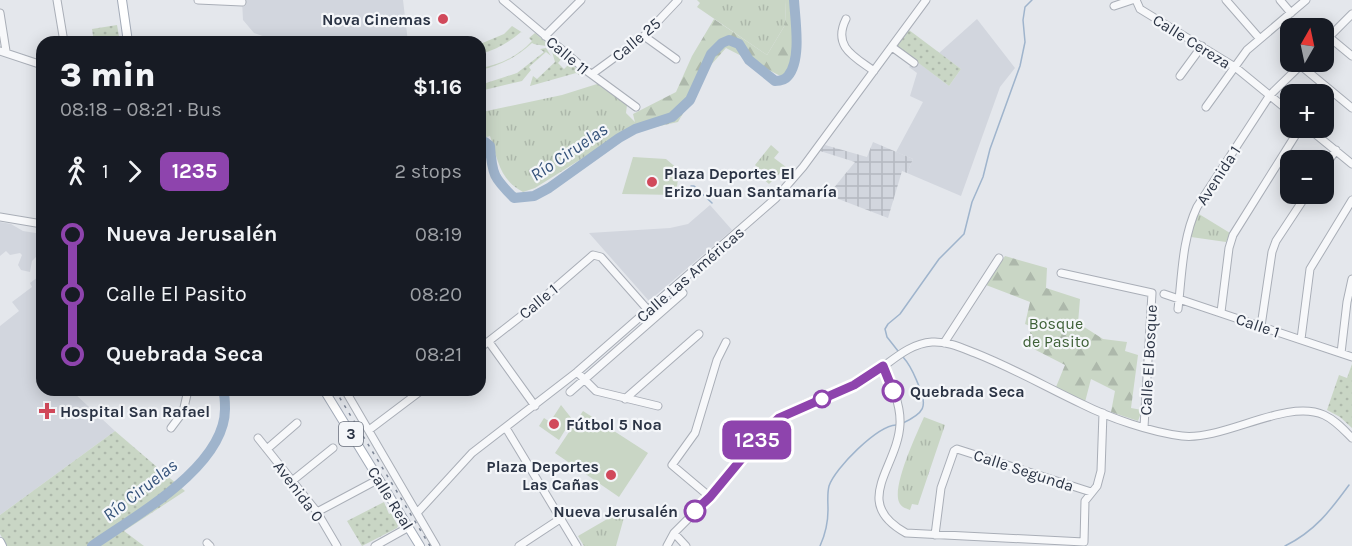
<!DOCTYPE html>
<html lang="en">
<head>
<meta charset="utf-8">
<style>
  :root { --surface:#171b24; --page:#242831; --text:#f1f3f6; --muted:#9ea1a6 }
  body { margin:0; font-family:Karla,sans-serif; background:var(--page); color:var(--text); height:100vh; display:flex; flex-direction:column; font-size:22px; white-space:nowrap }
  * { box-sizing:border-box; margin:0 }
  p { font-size:20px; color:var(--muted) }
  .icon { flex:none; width:33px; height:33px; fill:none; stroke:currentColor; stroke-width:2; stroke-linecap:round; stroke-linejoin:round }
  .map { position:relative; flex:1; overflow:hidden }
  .side { position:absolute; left:36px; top:36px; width:450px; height:360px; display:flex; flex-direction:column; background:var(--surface); border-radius:18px; box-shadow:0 3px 15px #0003 }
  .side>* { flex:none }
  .badge { padding:0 12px; border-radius:9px; font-size:21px; line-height:39px }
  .needle { width:39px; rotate:9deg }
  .controls { position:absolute; left:1280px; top:18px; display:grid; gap:12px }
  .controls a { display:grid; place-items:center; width:54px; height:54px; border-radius:12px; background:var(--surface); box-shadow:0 3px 15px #0003; font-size:30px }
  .map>.badge { position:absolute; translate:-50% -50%; box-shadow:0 0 0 3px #fff }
  .legs { display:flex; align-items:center; gap:9px; height:66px; padding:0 24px; font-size:20px }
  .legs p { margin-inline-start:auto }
  .summary { display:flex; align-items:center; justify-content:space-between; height:102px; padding:0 24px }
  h1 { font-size:33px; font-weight:800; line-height:45px }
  ul { padding:0 24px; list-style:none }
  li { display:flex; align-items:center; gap:21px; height:60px; font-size:22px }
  li i { display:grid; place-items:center; width:9px; height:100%; margin:0 8px; background:currentColor }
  li i::after { content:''; width:15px; height:15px; margin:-8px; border:4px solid; border-radius:50%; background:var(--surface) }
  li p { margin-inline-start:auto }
  li:first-child i { background:linear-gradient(#0000 50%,currentColor 0) }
  li:last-child i { background:linear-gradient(currentColor 50%,#0000 0) }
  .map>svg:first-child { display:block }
  .built { fill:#d2d6de }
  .industrial { fill:url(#industrial-grid) }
  .grass { fill:url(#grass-dots) }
  .forest { fill:url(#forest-firs) }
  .park { fill:url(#park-tufts) }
  .pitch { fill:#c9d6c5 }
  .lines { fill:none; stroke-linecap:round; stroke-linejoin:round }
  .stream { stroke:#9fb4cc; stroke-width:1.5 }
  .river { stroke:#9fb4cc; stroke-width:10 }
  .minor-casing { stroke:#a9aeb7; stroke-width:9 }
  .major-casing { stroke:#a3abb8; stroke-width:10 }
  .minor { stroke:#f7f8fa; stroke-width:7 }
  .major { stroke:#fff; stroke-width:8 }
  .rail { stroke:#7d8696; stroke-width:1.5; stroke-dasharray:3 6; stroke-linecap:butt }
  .line-1-casing { stroke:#fff; stroke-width:14 }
  .line-1 { stroke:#8e44ad; stroke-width:9 }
  .poi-dot { fill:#d1495b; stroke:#f4f6f9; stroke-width:2 }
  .stop-1-dot { fill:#fff; stroke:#8e44ad; stroke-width:3 }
  .labels { text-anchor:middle; stroke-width:4.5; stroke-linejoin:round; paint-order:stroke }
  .shield { fill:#f4f6f9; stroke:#676e7b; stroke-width:1.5 }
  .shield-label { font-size:15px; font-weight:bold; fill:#2b3445 }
  .poi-label { font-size:16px; font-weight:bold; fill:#2b3445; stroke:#f4f6f9; text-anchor:start }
  .street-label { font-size:16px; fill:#2b3445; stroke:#f4f6f9 }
  .park-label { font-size:16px; fill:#3f6138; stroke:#f4f6f9 }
  .stop-label { font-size:16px; font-weight:bold; fill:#2b3445; stroke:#f4f6f9; text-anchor:start }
  .water-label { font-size:18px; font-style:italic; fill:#34527a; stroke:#f4f6f9 }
</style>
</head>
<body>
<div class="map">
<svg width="1352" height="546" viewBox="0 0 1352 546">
  <defs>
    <pattern id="industrial-grid" width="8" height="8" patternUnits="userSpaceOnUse" patternTransform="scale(1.5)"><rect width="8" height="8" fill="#d2d6de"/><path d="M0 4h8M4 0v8" fill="none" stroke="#b4b8c0"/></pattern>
    <pattern id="grass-dots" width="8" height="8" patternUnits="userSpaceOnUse" patternTransform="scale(1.5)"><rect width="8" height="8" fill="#c9d6c5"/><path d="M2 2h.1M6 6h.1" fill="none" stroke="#adb8ab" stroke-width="1.8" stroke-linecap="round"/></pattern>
    <pattern id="forest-firs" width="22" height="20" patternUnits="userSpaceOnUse" patternTransform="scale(1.5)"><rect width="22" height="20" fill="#c9d6c5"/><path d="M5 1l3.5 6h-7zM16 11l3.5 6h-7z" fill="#adb8ab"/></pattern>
    <pattern id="park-tufts" width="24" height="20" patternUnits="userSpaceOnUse" patternTransform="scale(1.5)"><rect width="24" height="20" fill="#c9d6c5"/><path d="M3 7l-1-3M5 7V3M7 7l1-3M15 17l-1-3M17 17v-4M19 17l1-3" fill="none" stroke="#adb8ab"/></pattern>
  </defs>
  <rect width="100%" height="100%" fill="#e4e7ec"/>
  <path class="built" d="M242 0H403L408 42H280L254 33 243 20Z
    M977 19 1015 68 1000 87 961 196 907 173 913 159 896 152 923 102 910 96 917 73 909 67 915 60 949 86 961 69 939 53Z
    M710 205 732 230 649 301 589 233 670 228 688 224Z
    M0 222 11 224 23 231 42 234V258L36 257 32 261 30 272 21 270 18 265 22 255 20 253 10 255 6 251 0 256Z
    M38 277 42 281 39 284 42 288V390H75L74 393 115 431 0 515V326L19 311 12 302 32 287 30 283Z"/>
  <path class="industrial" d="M873 142 913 159 907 173 902 171 888 218 828 195 855 162 820 151 825 145 867 157Z"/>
  <path class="grass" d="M117 25 120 42H94L92 29Z
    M512 26 523 33 521 32C508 43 496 50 480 54V44L504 34Z
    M909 30 961 69 949 86 896 46Z
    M535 33 563 57 558 63 564 69 570 63 581 72V76L576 73 530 86 533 76 537 79 555 62 551 48C544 44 537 46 532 43 517 57 500 66 480 70V68C500 65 518 56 532 41L529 38Z
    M546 48 551 56 546 52 529 67 531 70 522 81 480 91V85L517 73 544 52 540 49Z
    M1352 364V428L1340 417 1327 410 1339 375 1347 378Z
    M115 431 185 491 124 531 144 546H7L0 534V515Z
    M384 502 389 514 391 513 398 526 397 528 362 546 347 521Z"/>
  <path class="forest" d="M786 0H797L799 54 790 81 726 48 710 66 678 122 637 131 633 114 676 92 692 56 714 19 767 55 785 25Z
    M1005 256 1047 268 1046 288 1080 299 1078 323 1103 339 1127 342 1125 351 1138 355 1131 408 1142 410 1138 421 1111 412 1115 391 1091 379 1085 402 1056 387 1065 365 1026 345 1032 327 1025 324 1030 302 986 285Z"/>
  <path class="park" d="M697 0H786L785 25 767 55 697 7 700 3Z
    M597 84 627 105 626 113 637 124 535 188 523 192C499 179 498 160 490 136L480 139V117H482V112L562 95Z
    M771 145 779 152 774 158 786 167 769 184 754 171 757 167 755 165Z
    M1199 214 1230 233 1226 242 1191 237 1193 223Z
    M924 417 945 425 918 505 912 504 910 510C905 508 901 507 899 502 892 486 917 433 924 417Z
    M621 511 625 514 616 546H584L578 536Z"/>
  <path class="pitch" d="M633 157 666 159 679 170 676 195 622 194Z
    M561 405 572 419 559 440 539 426 544 418 550 422Z
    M583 411 648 453 619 497 555 453Z"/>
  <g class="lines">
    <path class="stream" d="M691 186H694L712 203
      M898 351 887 337 885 329 888 324 900 314 939 259 964 234 972 202 983 177 990 149 1020 66 1025 42 1023 20 1025 7 1032 0
      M903 357C912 367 914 375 919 386 928 407 924 413 903 423
      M820 546C825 535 828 522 828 510 828 502 827 494 829 486 835 468 877 426 896 425
      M1285 546C1315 531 1330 511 1349 485"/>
    <path class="river" d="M480 143 485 142 490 146C492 175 494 178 514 198L534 196 549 188 619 138 635 129 672 117 690 100 711 54 722 43 729 40 739 44 749 60 775 81C780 81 785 80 788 76 802 60 795 19 794 0
      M92 546C135 516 226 466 225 408 225 402 225 396 223 390"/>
    <g class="minor-casing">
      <path id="minor" d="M57 0 64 42
        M198 0 242 2
        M503 0 587 71 636 107
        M1136 0 1140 9 1235 67 1290 112
        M1226 0 1260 39
        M1280 0 1291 13
        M1114 6 1132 0
        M0 13 6 51
        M846 19C832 47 855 57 874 71
        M545 36 581 0
        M644 36 676 59
        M1329 37 1352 56
        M1323 43 1352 14
        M892 47 914 63
        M0 51 42 65
        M1300 65 1352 108
        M592 74 644 36 678 0
        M1180 76 1202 46
        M1206 107 1247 50 1306 0
        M1308 128 1352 164
        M1323 169 1336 150
        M0 217 42 224
        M1061 273 1152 293 1144 427
        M1164 294 1352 357
        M1178 309C1182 275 1182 239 1197 207L1270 95 1304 62
        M1221 312 1229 248 1233 235 1300 128
        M1261 326 1272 252 1276 241 1307 194
        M1301 339 1310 269 1352 200
        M489 342 535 406
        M944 343 999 258
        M480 348 534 306 593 255 601 257 648 310
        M1341 353 1347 302 1352 279
        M883 366C891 383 901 404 900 424 898 468 850 502 906 533L1084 542 1085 501 1097 486 1101 471 1103 413
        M577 372 596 391 658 406
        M345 390 436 546
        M570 392 683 293
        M625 399 699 334
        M171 428 183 412 188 390
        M506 428 577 546
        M369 430 422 390
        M258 438 317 512 337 546
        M267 449 297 423
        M292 481 333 448
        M710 497 672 465 695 433 717 360 726 342
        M317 512 379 479
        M417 513 472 453 577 372 776 198 803 167 926 0
        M674 533 686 546
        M935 535 941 488 954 451 957 449 1091 492
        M207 543 210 546
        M375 546 409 527
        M519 546 560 519
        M667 546 674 533 710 497 775 421C799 402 840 393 869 376 890 364 906 344 932 342 947 341 962 348 975 353 1013 368 1046 387 1082 404 1110 418 1150 432 1182 436 1224 441 1286 398 1324 415 1335 420 1343 429 1352 438"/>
    </g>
    <g class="major-casing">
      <path id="major" d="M122 0 128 42
        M324 390 420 546
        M0 542 2 546"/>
    </g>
    <use href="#minor" class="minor"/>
    <use href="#major" class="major"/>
    <path class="rail" d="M335 390 430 546"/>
  </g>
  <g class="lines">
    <g class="line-1-casing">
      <path id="line-1" d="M695 511 710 497 763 433 779 418 854 385 883 366 893 391"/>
    </g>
    <use href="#line-1" class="line-1"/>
  </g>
  <g class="poi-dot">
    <circle cx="443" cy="19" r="6"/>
    <circle cx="652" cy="182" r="6"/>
    <path d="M44 402h6v6h6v6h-6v6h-6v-6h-6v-6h6z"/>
    <circle cx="554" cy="424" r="6"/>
    <circle cx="611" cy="475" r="6"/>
  </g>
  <g class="stop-1-dot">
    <circle cx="893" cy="391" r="10"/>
    <circle cx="822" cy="399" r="8"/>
    <circle cx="695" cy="511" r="10"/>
  </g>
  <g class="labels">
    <rect class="shield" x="339" y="422" width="24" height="24" rx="4.5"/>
    <g class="shield-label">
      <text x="351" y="439">3</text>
    </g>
    <g class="poi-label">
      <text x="431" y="25" text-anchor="end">Nova Cinemas</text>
      <text x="664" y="179">Plaza Deportes El<tspan x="664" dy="18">Erizo Juan Santamaría</tspan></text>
      <text x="60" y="417">Hospital San Rafael</text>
      <text x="566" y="430">Fútbol 5 Noa</text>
      <text x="599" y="472" text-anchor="end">Plaza Deportes<tspan x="599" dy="18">Las Cañas</tspan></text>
    </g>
    <g class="street-label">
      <text transform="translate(636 39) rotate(-40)" y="6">Calle 25</text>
      <text transform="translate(1192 41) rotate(32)" y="6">Calle Cereza</text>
      <text transform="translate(568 55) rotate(40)" y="6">Calle 11</text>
      <text transform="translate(1218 175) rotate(-57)" y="6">Avenida 1</text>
      <text transform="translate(690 274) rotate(-41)" y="6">Calle Las Américas</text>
      <text transform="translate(538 301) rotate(-40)" y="6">Calle 1</text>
      <text transform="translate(1258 325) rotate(19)" y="6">Calle 1</text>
      <text transform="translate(1148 360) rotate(-87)" y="6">Calle El Bosque</text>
      <text transform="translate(1024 470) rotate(18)" y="6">Calle Segunda</text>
      <text transform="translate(299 491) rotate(53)" y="6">Avenida 0</text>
      <text transform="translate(391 498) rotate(58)" y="6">Calle Real</text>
    </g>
    <g class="park-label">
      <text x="1056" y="329">Bosque<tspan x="1056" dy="18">de Pasito</tspan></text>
    </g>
    <g class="stop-label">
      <text x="910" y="397">Quebrada Seca</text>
      <text x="678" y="517" text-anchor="end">Nueva Jerusalén</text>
    </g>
    <g class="water-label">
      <text transform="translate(569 152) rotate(-34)" y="6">Río Ciruelas</text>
      <text transform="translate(140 490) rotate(-38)" y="6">Río Ciruelas</text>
    </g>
  </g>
</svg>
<div class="controls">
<a><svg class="needle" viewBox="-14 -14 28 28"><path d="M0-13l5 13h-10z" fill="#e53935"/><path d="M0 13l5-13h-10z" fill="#9ea1a6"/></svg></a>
<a>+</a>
<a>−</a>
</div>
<b class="badge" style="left:757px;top:440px;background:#8e44ad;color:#fff">1235</b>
<section class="side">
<div class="summary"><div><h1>3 min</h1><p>08:18 – 08:21 · Bus</p></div><b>$1.16</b></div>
<div class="legs"><svg class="icon" aria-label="walk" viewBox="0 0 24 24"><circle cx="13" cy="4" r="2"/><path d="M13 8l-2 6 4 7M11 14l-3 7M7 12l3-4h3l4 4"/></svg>1<svg class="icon" aria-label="forward" viewBox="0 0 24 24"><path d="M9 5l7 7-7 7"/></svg><b class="badge" style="background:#8e44ad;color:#fff">1235</b><p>2 stops</p></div>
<ul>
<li><i style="color:#8e44ad"></i><b>Nueva Jerusalén</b><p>08:19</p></li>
<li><i style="color:#8e44ad"></i><span>Calle El Pasito</span><p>08:20</p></li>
<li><i style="color:#8e44ad"></i><b>Quebrada Seca</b><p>08:21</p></li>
</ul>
</section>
</div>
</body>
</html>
